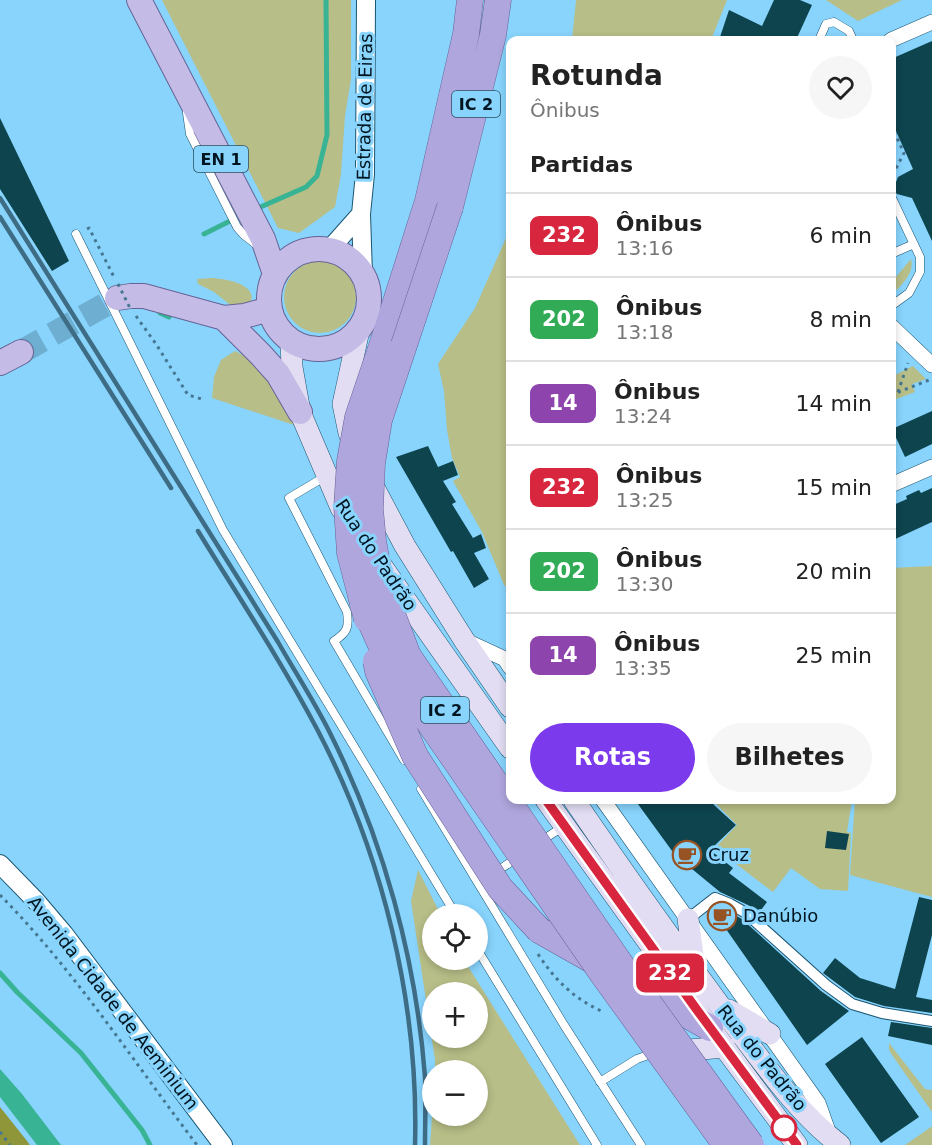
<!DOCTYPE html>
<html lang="pt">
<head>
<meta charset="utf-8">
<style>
  :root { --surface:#fff; --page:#f6f6f6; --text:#222; --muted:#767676; --line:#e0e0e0; --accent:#7c3aed }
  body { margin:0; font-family:"DejaVu Sans",sans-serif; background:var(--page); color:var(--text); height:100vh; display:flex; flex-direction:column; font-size:22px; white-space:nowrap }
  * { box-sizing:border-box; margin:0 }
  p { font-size:20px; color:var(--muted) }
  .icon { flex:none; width:33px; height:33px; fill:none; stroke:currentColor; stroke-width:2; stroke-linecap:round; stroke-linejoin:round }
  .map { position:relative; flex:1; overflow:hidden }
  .details { position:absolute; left:506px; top:36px; width:390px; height:768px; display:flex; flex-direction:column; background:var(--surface); border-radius:12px; box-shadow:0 3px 9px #0003 }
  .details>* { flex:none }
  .badge { padding:0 12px; border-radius:9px; font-size:21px; line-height:39px }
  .fabs { position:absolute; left:422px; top:904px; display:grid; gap:12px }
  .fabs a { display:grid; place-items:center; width:66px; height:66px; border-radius:50%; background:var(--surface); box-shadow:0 3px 9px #0003; font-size:30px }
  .map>.badge { position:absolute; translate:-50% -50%; box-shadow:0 0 0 3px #fff }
  h2 { padding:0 24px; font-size:22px; line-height:54px }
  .round { display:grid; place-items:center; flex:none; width:63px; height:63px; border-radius:32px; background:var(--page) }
  .summary { display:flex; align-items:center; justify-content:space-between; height:102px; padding:0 24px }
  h1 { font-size:28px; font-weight:700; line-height:45px }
  .primary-button { display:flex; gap:12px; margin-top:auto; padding:12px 24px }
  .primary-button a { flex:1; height:69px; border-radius:36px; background:var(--accent); color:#fff; font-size:24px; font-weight:700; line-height:69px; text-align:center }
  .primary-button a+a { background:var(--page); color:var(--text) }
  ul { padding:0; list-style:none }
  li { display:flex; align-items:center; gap:18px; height:84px; padding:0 24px; border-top:2px solid var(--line) }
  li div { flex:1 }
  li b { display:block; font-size:22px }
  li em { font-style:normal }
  li .badge { min-width:66px; font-weight:700; text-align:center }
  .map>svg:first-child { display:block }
  .green { fill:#b8be87; fill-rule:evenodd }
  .forest { fill:#8f9539 }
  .water { fill:#38b394 }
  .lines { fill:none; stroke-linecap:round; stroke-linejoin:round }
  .stream { stroke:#38b394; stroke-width:5 }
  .building { fill:#0d444e }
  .primary-tunnel { stroke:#6daed1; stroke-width:24; stroke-dasharray:24 12; stroke-linecap:butt }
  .service-casing { stroke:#195571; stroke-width:9 }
  .pedestrian-casing { stroke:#195571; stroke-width:12 }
  .minor-casing { stroke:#195571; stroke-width:16 }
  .tertiary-casing { stroke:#195571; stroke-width:20 }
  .secondary-casing { stroke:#195571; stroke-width:22 }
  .primary-casing { stroke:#666496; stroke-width:26 }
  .trunk-casing { stroke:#666496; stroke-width:27 }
  .path { stroke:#467791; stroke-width:3; stroke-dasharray:3 4.5; stroke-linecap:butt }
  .service { stroke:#fff; stroke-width:8 }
  .pedestrian { stroke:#fff; stroke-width:10 }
  .minor { stroke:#fff; stroke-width:15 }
  .tertiary { stroke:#fff; stroke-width:18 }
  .secondary { stroke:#e2ddf2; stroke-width:21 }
  .primary { stroke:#c4bce6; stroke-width:24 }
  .trunk { stroke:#b0a6de; stroke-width:26 }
  .rail { stroke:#3e6c84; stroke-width:4.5 }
  .trunk-bridge-casing { stroke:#666496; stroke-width:27; stroke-linecap:butt }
  .path-bridge { stroke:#467791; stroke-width:3; stroke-dasharray:3 4.5; stroke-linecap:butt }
  .trunk-bridge { stroke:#b0a6de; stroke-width:26 }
  .line-casing { stroke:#fff; stroke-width:14 }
  .line { stroke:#d7263d; stroke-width:9 }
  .stop-dot { fill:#fff; stroke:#d7263d; stroke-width:3 }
  .labels { text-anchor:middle; stroke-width:6; stroke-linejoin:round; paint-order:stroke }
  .shield { fill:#88d4fd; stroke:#294e62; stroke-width:1.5 }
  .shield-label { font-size:16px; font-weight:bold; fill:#001520 }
  .street-label { font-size:18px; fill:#001520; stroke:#88d4fd }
  .poi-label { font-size:18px; fill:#001520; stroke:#88d4fd; text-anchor:start }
</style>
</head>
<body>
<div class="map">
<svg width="932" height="1145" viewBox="0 0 932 1145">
  <rect width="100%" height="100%" fill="#88d4fd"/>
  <path class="green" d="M162 0H351V79L345 116 341 174 335 207 299 233 278 228Z
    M576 0H727L711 40H572Z
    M826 0H902L858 21Z
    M510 229V590L504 585 482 532 453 481 460 477 452 458 447 430 444 391 438 364 475 308Z
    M911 259C915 273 901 286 891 295V283Z
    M284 297a36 36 0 1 1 72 0a36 36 0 1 1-72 0Z
    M212 278C227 279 263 285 248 307L234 308 214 292 198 284 197 279Z
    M235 351 245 356 273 379 294 425 212 398 214 377 221 360Z
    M913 366 926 379 912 384 915 392 891 401V377Z
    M932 566V897L850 875 855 800H891V568Z
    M713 800H852L847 832 851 833 848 891 820 889 791 868 773 892 715 848 737 825 716 804Z
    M418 870 441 915H432V960H464L580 1145H430L432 1116H477V1071H435V1060L411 901ZM432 993H477V1038H432Z
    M889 1043 925 1089 932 1090V1112L892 1055 889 1049Z
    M931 1127H932V1145H905Z"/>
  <path class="forest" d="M0 1107 27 1141 30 1145H0Z"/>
  <path class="water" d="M0 1069 22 1094 61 1145H37L0 1097Z"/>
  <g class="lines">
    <path class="stream" d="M256 209 306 187 317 176 327 135 326 0
      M204 234 234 219
      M160 313 169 317 170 313
      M0 973 17 992 81 1053 142 1130 150 1145"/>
  </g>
  <path class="building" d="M774 0H800L812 5 796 40H719L729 10 762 26Z
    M932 41V241L912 198 897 194 893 190 898 177 913 169 891 120V59Z
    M0 118 69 261 52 271 0 189Z
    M932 411V444L905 457 892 429Z
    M428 446 438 467 453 461 458 475 443 481 456 502 452 504 473 538 481 534 486 548 474 553 489 579 474 588 453 551 451 552 396 457Z
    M932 488V522L891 541V506L907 499 906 496 919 490 921 493Z
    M635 800H711L714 805 736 825 710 850 733 868 729 873 767 902 758 914 750 906 720 892 675 855Z
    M827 831 849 834 846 850 825 848Z
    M919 897 932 900V935L916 997 932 1000V1013L884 1006 855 997 823 973 835 958 860 978 895 989Z
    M721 908 742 919 821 991 849 1011 807 1045 719 919 717 913Z
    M891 1022 932 1028V1045L888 1036Z
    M862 1037 919 1117 881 1143 825 1064Z"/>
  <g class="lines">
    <path class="primary-tunnel" d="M21 352 117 298"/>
    <g class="service-casing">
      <path id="service" d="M819 40 826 24 834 22 849 31 853 40
        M187 113 190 134 237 227 244 235 257 245
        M891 196 920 257V272L909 293 891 306
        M76 234 223 530 456 915
        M891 254 914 244
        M326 476 289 498 347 612C349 627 348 632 334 641L404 760
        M421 789 564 1025 641 1145
        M541 841 564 826
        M494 873 517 858
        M477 949 597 1145
        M600 1082 637 1059 654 1053"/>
    </g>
    <g class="pedestrian-casing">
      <path id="pedestrian" d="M688 919 715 898 730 904 746 913 826 985 852 1004 882 1013 932 1021"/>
    </g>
    <g class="minor-casing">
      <path id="minor" d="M891 40 932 22
        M891 326 932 365
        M891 485 932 467
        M464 640 505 659 510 667
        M603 800 818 1103 829 1134"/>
    </g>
    <g class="tertiary-casing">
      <path id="tertiary" d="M329 250 361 214
        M363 275 361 214 365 174 366 0
        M0 864 36 901 64 934 223 1145"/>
    </g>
    <g class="secondary-casing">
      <path id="secondary" d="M291 341 292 367 300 412 341 508 349 519
        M352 441 349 433 343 404 359 330
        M370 480 405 546 464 640 510 707
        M379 562 510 748
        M546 800 710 1028 797 1145
        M574 800C625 875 678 949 732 1022 765 1065 796 1111 840 1145
        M688 919 695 970
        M729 1010 770 1034
        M677 1051 725 1047"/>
    </g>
    <g class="primary-casing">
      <path id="primary" d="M139 0 263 239 275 274
        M269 299a50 50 0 1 1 100 0a50 50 0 1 1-100 0Z
        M117 298 131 296H144L224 318 244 316 270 309
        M224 318 261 355 278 374 300 412
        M0 363 21 352"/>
    </g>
    <g class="trunk-casing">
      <path id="trunk" d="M450 207 493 35 498 0
        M381 349 428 201 466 34 470 0
        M539 930 599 964
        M633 984 710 1028"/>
    </g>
    <path class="path" d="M891 125 904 153 891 178
      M87 229 89 228 115 279
      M136 316 156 344 188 395 205 400
      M898 392 908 363
      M891 395 929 380
      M0 895C75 971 133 1061 197 1145
      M538 954C555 980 575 1000 604 1012
      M0 1132 10 1145"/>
    <use href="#service" class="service"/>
    <use href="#pedestrian" class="pedestrian"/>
    <use href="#minor" class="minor"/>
    <use href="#tertiary" class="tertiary"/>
    <use href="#secondary" class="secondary"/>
    <use href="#primary" class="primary"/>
    <use href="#trunk" class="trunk"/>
    <path class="rail" d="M0 198 278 642C295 672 314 701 330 733 383 839 416 958 425 1077 426 1099 425 1122 425 1145
      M0 217 171 488
      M198 531C238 596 281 661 317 729 383 855 419 1003 415 1145"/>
    <g class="trunk-bridge-casing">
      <path id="trunk-bridge" d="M450 207 379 420 372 463 370 509 373 541 378 570 386 598 408 656 619 962 751 1145
        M363 605 391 667 602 973 726 1145
        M367 619 350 553 347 507 350 461 358 417 381 349
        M376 661 378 671 415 756 500 888 539 930"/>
    </g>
    <path class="path-bridge" d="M118 284 131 310"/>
    <use href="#trunk-bridge" class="trunk-bridge"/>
  </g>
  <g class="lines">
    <g class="line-casing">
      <path id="line" d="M546 800 697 1010 797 1145"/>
    </g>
    <use href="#line" class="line"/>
  </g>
  <defs>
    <g id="cafe-ring" transform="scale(1.5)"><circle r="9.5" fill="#88d4fd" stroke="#975324" stroke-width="1.5"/><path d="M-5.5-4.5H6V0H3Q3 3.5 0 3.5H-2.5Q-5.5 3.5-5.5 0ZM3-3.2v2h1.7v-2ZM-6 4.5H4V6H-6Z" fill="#975324"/></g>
  </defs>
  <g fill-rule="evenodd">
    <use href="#cafe-ring" x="687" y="855"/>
    <use href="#cafe-ring" x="722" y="916"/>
  </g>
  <circle class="stop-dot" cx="784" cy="1128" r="12"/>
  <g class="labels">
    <g class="shield">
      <rect x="452" y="91" width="48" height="26" rx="4.5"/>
      <rect x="194" y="146" width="54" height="26" rx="4.5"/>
      <rect x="421" y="697" width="48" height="26" rx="4.5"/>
    </g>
    <g class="shield-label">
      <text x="476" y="110">IC 2</text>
      <text x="221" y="165">EN 1</text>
      <text x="445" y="716">IC 2</text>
    </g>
    <g class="street-label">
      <text transform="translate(365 107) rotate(-89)" y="6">Estrada de Eiras</text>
      <text transform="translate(376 555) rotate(56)" y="6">Rua do Padrão</text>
      <text transform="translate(113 1003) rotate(52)" y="6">Avenida Cidade de Aeminium</text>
      <text transform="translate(762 1058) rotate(51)" y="6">Rua do Padrão</text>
    </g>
    <g class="poi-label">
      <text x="708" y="861">Cruz</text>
      <text x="743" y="922">Danúbio</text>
    </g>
  </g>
</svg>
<div class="fabs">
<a><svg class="icon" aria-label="locate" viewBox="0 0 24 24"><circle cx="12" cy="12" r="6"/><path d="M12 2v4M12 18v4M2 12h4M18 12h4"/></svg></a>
<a>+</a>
<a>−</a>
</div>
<b class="badge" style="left:670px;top:973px;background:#d7263d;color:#fff">232</b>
<section class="details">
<div class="summary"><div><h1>Rotunda</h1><p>Ônibus</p></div><a class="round"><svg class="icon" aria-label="heart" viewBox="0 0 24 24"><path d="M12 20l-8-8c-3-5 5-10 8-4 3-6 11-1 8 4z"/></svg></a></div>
<h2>Partidas</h2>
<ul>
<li><span class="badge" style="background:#d7263d;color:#fff">232</span><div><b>Ônibus</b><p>13:16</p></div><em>6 min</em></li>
<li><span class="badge" style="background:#32ab56;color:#fff">202</span><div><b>Ônibus</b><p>13:18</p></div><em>8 min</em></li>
<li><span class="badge" style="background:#8e44ad;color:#fff">14</span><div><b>Ônibus</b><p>13:24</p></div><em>14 min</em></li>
<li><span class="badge" style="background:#d7263d;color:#fff">232</span><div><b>Ônibus</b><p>13:25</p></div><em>15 min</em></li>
<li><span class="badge" style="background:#32ab56;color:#fff">202</span><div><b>Ônibus</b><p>13:30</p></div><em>20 min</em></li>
<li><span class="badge" style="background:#8e44ad;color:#fff">14</span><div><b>Ônibus</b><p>13:35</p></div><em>25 min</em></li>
</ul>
<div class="primary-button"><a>Rotas</a><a>Bilhetes</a></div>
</section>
</div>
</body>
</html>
